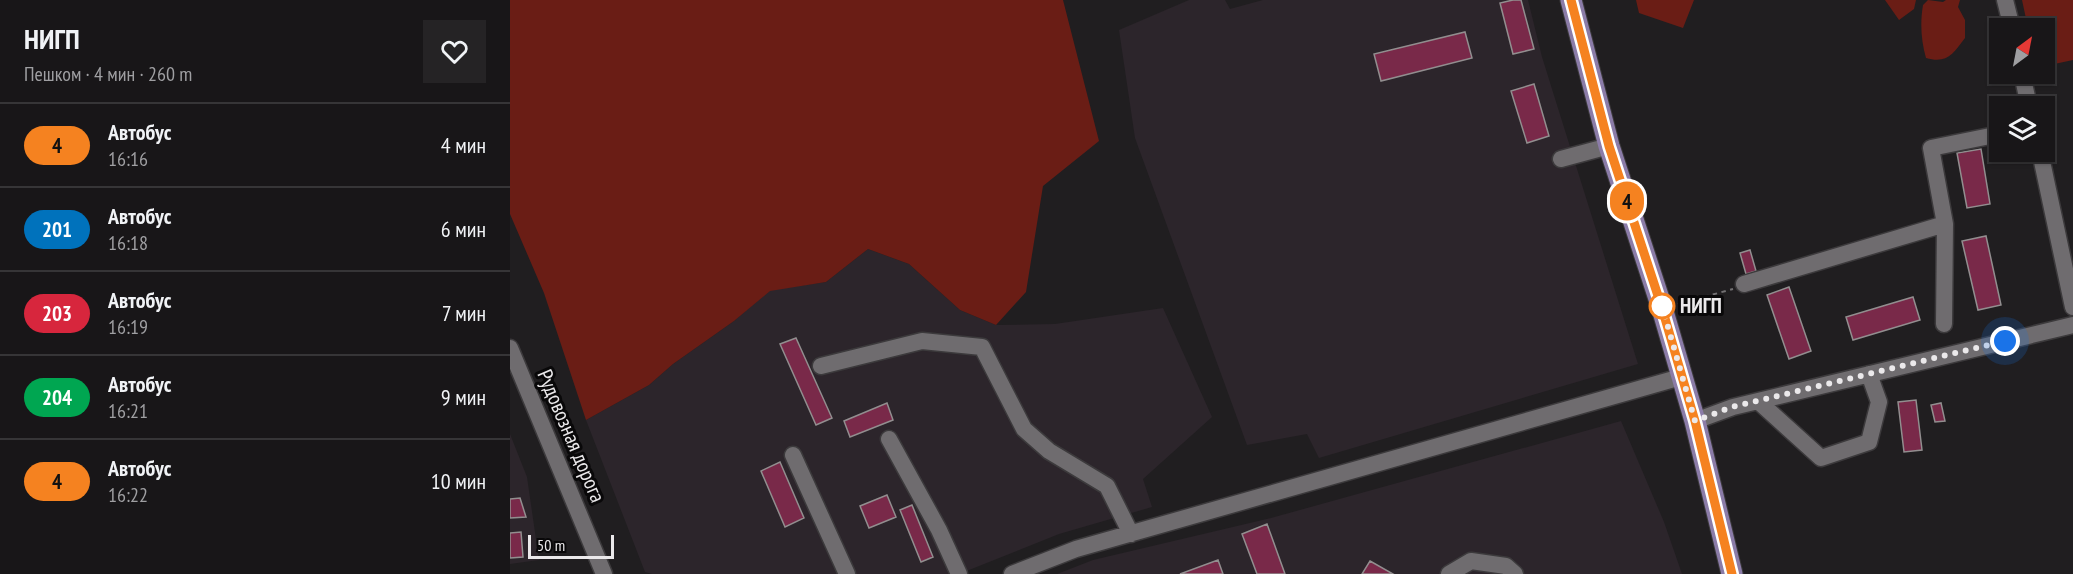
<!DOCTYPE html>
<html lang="ru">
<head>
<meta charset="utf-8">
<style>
  :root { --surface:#181618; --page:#252325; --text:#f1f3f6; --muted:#9f9fa2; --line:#363537 }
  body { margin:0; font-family:"PT Sans Narrow",sans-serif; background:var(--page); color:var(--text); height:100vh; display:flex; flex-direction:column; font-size:22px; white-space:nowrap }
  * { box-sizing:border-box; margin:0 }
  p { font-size:20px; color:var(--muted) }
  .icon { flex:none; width:33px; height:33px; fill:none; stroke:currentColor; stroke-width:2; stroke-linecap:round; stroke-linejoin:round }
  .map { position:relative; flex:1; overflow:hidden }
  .drawer { display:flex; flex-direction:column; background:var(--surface); width:510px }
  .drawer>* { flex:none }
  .badge { padding:0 12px; border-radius:20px; font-size:21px; line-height:39px }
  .needle { width:39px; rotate:32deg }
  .tools { position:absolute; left:1479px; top:18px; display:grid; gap:12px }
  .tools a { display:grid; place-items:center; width:66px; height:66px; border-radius:0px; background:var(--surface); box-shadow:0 2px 4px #0004,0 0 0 2px var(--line); font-size:30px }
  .scale { position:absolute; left:18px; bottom:15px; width:86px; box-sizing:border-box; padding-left:6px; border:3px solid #ebe9eb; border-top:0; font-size:16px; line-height:21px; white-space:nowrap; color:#ebe9eb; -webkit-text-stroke:4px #090809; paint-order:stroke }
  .you { position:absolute; width:30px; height:30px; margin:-15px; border:4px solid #fff; border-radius:50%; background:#1a73e8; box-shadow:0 0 0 9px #1a73e833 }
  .map>.badge { position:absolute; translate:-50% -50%; box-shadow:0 0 0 3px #fff }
  .round { display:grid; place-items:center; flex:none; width:63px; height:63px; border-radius:0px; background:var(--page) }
  .head { display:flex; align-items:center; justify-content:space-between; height:102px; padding:0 24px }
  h1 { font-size:28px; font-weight:700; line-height:45px }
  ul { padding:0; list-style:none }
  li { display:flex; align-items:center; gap:18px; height:84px; padding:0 24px; border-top:2px solid var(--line) }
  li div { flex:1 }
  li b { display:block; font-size:22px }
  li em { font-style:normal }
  li .badge { min-width:66px; font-weight:700; text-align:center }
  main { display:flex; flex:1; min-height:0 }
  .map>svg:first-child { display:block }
  .built { fill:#2c252b }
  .green { fill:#6a1d15 }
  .building { fill:#792949; stroke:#928e8f; stroke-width:1.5 }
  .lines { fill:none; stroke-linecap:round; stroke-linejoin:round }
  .minor-casing { stroke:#3c3a3c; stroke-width:19 }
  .major-casing { stroke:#3c3a3c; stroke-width:23 }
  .path { stroke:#737173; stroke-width:2; stroke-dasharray:4.5 4.5; stroke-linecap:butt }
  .minor { stroke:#6f6c6f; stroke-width:16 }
  .major { stroke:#8b7ca8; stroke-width:21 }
  .line-casing { stroke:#fff; stroke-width:14 }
  .line { stroke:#f58220; stroke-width:9 }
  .walk { stroke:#ebe9eb; stroke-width:6; stroke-dasharray:0 10.8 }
  .stop-dot { fill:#fff; stroke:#f58220; stroke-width:3 }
  .labels { text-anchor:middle; stroke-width:6; stroke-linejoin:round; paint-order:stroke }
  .stop-label { font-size:21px; font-weight:bold; fill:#ebe9eb; stroke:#090809; text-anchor:start }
  .street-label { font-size:21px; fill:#ebe9eb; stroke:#090809 }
</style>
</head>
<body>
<main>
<section class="drawer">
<div class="head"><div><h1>НИГП</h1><p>Пешком · 4 мин · 260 m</p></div><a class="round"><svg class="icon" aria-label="heart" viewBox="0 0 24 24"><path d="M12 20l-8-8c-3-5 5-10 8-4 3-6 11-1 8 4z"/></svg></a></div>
<ul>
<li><span class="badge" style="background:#f58220;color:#111">4</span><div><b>Автобус</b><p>16:16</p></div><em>4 мин</em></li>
<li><span class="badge" style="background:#0072bc;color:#fff">201</span><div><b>Автобус</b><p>16:18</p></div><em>6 мин</em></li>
<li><span class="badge" style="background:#d7263d;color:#fff">203</span><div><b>Автобус</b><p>16:19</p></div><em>7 мин</em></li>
<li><span class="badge" style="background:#00a651;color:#fff">204</span><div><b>Автобус</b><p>16:21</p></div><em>9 мин</em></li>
<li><span class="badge" style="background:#f58220;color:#111">4</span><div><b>Автобус</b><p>16:22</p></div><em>10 мин</em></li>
</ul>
</section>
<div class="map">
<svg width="1563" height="574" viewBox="0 0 1563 574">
  <rect width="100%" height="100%" fill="#201e20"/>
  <path class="built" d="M679 0H715L720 9 753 0H1018L1032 57 1128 364 809 458 797 434 737 445 625 138 609 30Z
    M358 249 399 264 450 310 486 325 545 324 653 308 702 417 633 479 642 507 549 534 449 574H142L135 572 76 420 139 385 163 364 224 321 260 290 316 282Z
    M1111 421 1154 522 1172 574H547L583 560 761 518Z
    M0 434 17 477 29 560 0 564Z"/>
  <path class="green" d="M0 0H553L589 141 533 186 516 292 486 325 450 310 399 264 358 249 316 282 260 291 224 321 163 364 139 385 76 420 34 293 0 214Z
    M1126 0H1184L1173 28 1129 13Z
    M1375 0H1406L1404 9 1389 20Z
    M1418 0 1433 2 1436 0H1450L1448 7 1455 20V38C1443 54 1437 64 1416 58 1411 40 1410 23 1413 5Z
    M1512 0H1563V60L1535 66 1534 28H1518Z"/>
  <path class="building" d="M1003 0H1011L1024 49 1003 54 990 3Z
    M955 32 962 58 871 81 864 54Z
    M1024 84 1039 136 1017 143 1001 91Z
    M1471 149 1480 204 1457 208 1447 153Z
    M1476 236 1491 305 1468 310 1452 241Z
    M1240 250 1246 271 1236 274 1230 253Z
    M1279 287 1301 351 1279 359 1257 295Z
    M1403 297 1410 320 1343 340 1336 317Z
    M286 338 322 418 306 425 270 344Z
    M1406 400 1412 450 1394 452 1388 402Z
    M377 403 383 420 340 437 334 421Z
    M1431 403 1435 421 1425 422 1421 405Z
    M270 462 294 518 275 527 251 471Z
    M377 495 386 517 359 528 350 506Z
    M10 498 16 517 0 518V499Z
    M402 505 423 557 411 562 390 510Z
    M757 524 775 574H747L732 534Z
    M11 532 13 557 0 558V533Z
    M708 560 713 574H670Z
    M860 561 883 574H852Z"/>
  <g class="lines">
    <g class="minor-casing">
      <path id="minor" d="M1495 0 1502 28
        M1512 74 1519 106
        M1530 152 1563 307
        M1051 159 1099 146
        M1234 284 1435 224
        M1434 324 1435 224 1421 148 1490 134
        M0 348 94 574
        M311 366 412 341 472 347 514 429 539 451 597 486 621 534
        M1248 401 1311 458 1359 442 1369 402 1359 374
        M1185 421 1223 407 1563 325
        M379 439 429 530 449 574
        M283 455 337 574
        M502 574 566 549 1171 377
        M939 574 961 561 996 566 1005 574"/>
    </g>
    <g class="major-casing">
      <path id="major" d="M1061 0 1099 146 1152 308 1185 421 1222 574"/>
    </g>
    <path class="path" d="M1168 304 1223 289"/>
    <use href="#minor" class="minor"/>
    <use href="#major" class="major"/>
  </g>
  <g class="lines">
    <g class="line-casing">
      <path id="line" d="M1061 0 1099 146 1152 308 1185 421 1222 574"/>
    </g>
    <use href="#line" class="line"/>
    <path class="walk" d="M1152 306 1185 421 1222 407 1495 341"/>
  </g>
  <circle class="stop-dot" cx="1152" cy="306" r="12"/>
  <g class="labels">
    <g class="stop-label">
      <text x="1170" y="313">НИГП</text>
    </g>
    <g class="street-label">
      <text transform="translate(61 436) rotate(67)" y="7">Рудовозная дорога</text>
    </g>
  </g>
</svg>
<div class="tools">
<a><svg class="needle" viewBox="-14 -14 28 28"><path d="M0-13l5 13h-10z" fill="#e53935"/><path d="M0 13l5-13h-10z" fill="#9f9fa2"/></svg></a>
<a><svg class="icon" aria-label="layers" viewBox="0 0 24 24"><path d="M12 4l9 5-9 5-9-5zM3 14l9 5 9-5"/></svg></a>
</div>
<div class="scale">50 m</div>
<div class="you" style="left:1495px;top:341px"></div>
<b class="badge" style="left:1117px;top:201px;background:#f58220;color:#111">4</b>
</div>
</main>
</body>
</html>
